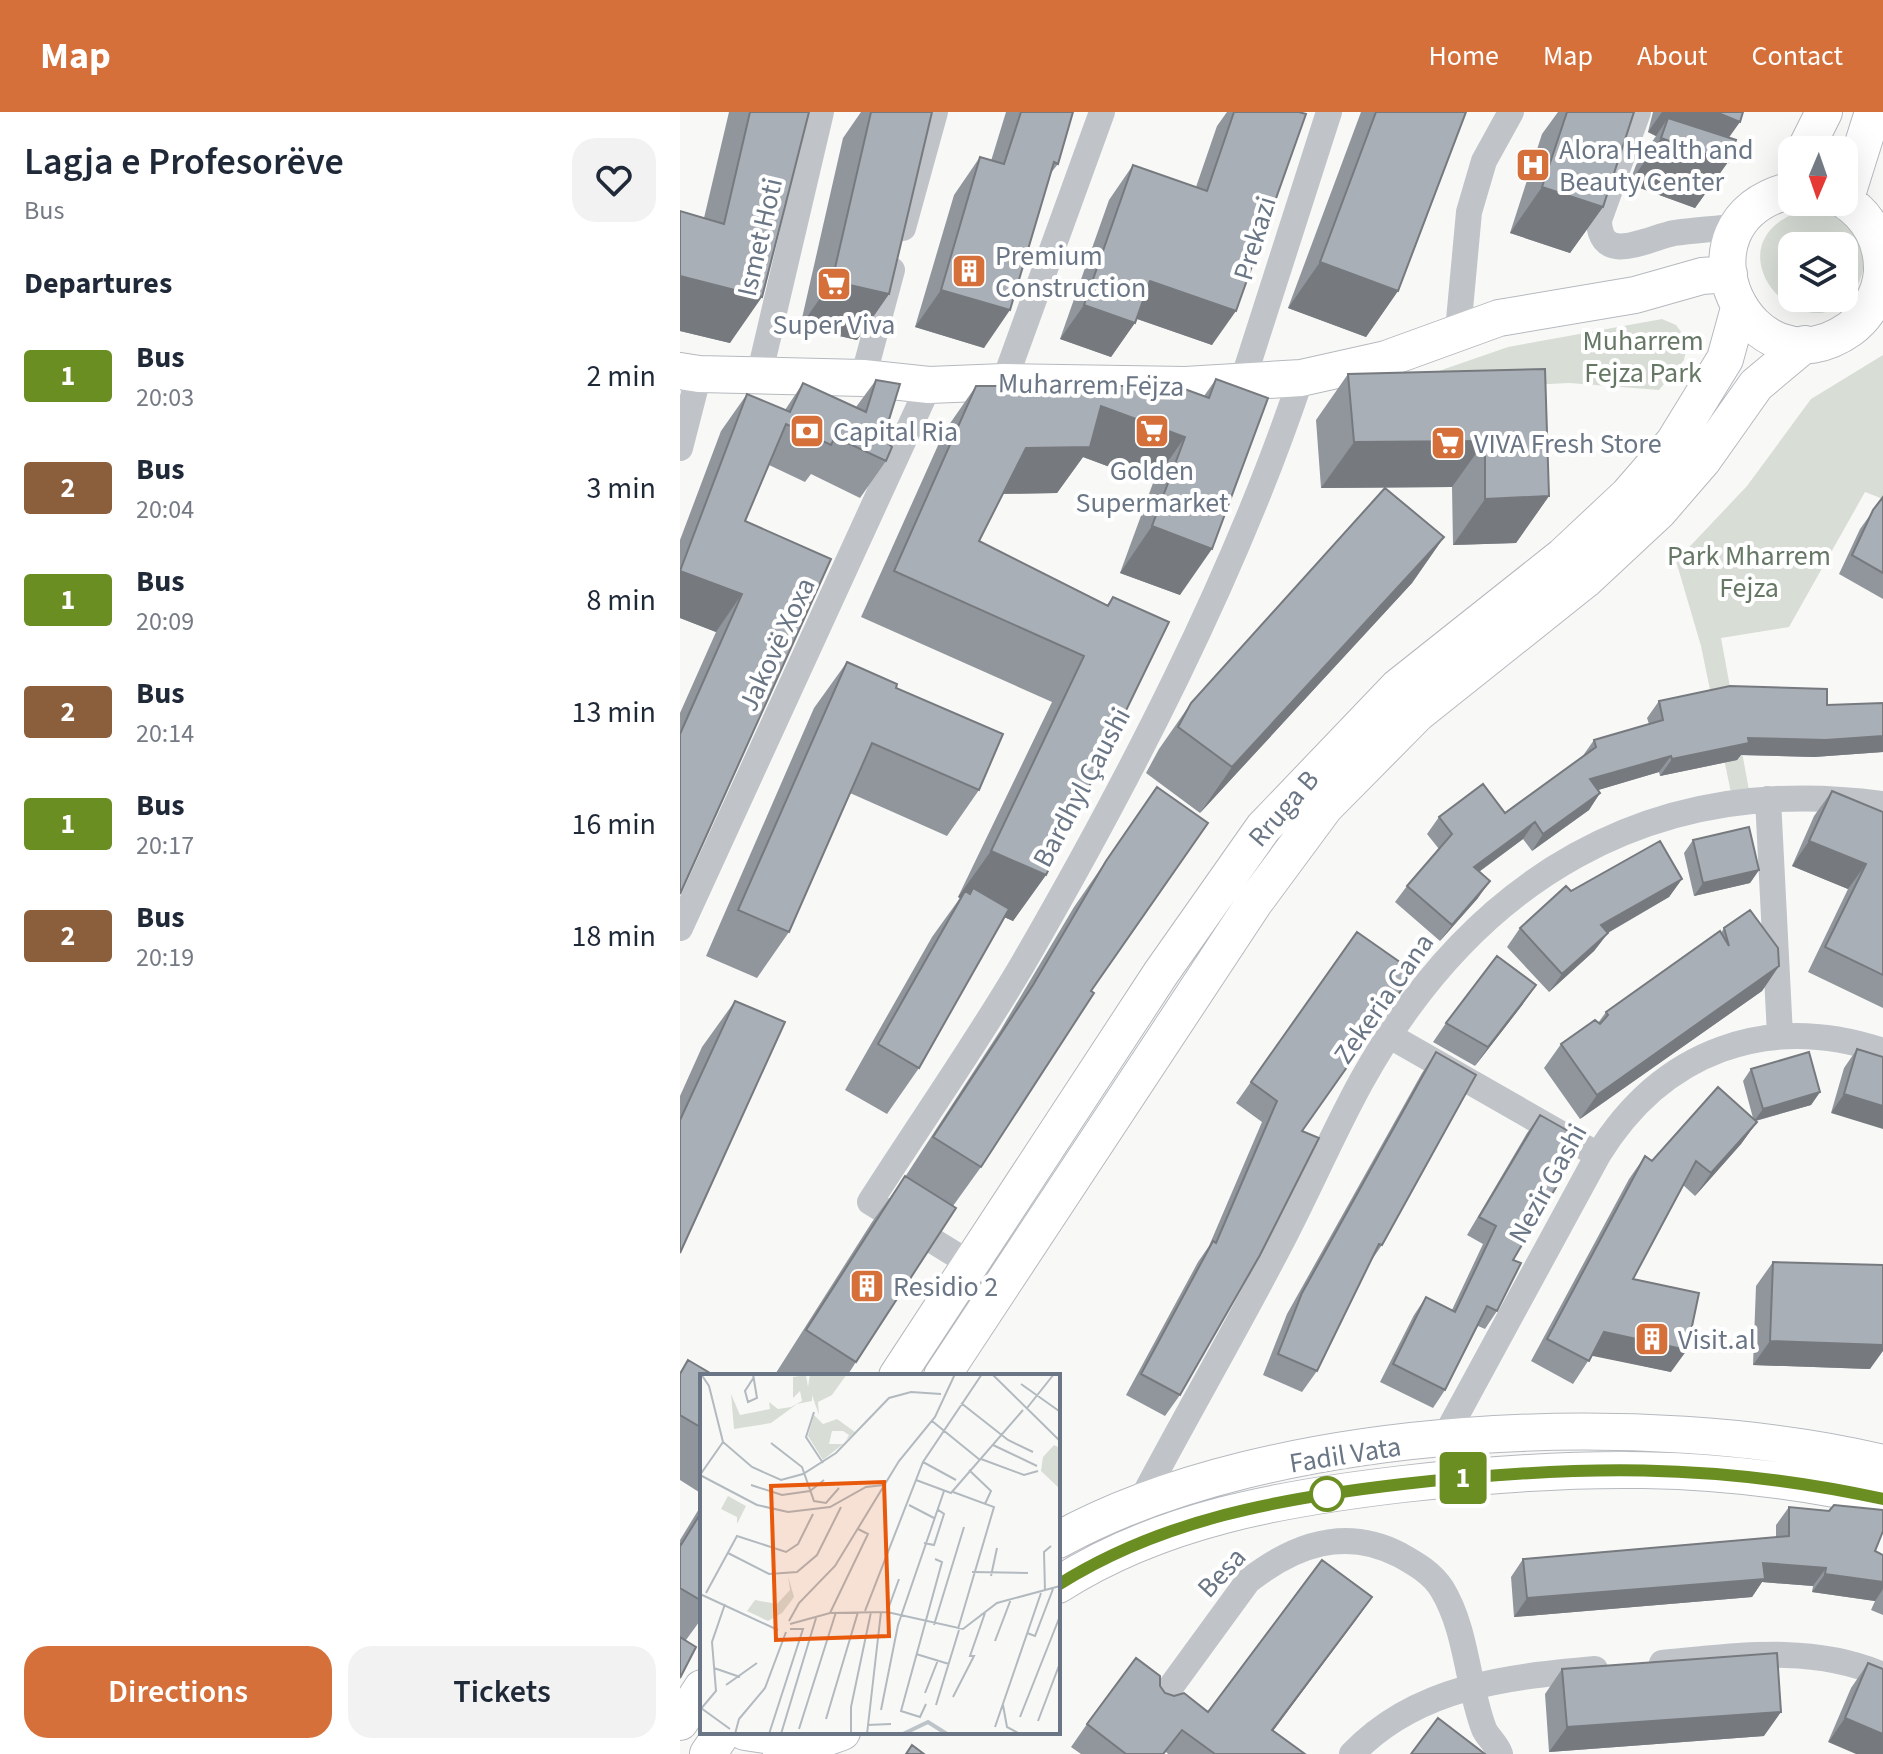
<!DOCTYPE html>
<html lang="en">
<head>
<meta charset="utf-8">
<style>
  :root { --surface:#fff; --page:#f2f2f3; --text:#1f2937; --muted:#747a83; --accent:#d6703a }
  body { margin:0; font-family:"Source Sans 3",sans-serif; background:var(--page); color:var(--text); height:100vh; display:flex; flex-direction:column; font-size:30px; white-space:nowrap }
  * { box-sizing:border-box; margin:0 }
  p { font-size:26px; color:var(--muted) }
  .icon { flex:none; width:44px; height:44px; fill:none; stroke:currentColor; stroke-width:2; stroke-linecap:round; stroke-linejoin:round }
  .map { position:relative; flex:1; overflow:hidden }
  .side { display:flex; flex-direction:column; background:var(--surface); width:680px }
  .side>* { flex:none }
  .badge { padding:0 16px; border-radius:6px; font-size:28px; line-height:52px }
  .needle { width:52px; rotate:182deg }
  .tools { position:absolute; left:1098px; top:24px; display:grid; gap:16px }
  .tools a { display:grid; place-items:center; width:80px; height:80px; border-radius:16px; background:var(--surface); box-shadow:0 8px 32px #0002; font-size:40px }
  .map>.badge { position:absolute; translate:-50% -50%; box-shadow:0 0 0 4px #fff }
  h2 { padding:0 24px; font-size:30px; line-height:72px }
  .round { display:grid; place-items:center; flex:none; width:84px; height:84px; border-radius:24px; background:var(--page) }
  .overview { display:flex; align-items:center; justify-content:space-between; height:136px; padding:0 24px }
  h1 { font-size:38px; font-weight:600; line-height:60px }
  .action { display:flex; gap:16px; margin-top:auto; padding:16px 24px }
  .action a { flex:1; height:92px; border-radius:24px; background:var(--accent); color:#fff; font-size:32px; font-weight:600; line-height:92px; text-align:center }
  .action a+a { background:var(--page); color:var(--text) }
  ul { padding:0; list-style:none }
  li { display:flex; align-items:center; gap:24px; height:112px; padding:0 24px }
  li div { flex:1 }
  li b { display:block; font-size:30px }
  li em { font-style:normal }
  li .badge { min-width:88px; font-weight:700; text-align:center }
  header { display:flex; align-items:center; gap:48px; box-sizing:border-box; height:112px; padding:0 40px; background:var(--accent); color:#fff }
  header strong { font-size:38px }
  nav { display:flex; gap:44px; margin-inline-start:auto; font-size:28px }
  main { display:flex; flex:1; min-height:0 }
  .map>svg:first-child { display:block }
  .green { fill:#d8ddd6; fill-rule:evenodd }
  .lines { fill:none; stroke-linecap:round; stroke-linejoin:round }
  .secondary-casing { stroke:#b5b9be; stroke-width:38 }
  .street { stroke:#c0c4c8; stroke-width:26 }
  .secondary { stroke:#fff; stroke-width:36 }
  .wall { fill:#91969d }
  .shaded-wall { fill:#767a7f }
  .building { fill:#a9afb6; stroke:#767a7f; stroke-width:2 }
  .line-casing { stroke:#fff; stroke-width:18 }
  .line { stroke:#6b8e23; stroke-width:12 }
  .stop-dot { fill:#fff; stroke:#6b8e23; stroke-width:4 }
  .labels { text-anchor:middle; stroke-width:8; stroke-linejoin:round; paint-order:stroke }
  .poi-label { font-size:28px; fill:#6a7685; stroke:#fff; text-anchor:start }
  .street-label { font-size:28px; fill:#6a7685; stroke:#fff }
  .park-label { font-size:28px; fill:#667865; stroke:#fff }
  .inset-river { fill:none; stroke:#bcc4ca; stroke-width:4 }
  .inset-road { fill:none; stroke:#b2b9bf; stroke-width:2 }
  .view { fill:#e8590c; fill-opacity:0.15; stroke:#e8590c; stroke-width:4 }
  .inset-edge { fill:none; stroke:#6a7685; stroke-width:4 }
</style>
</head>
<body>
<header>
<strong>Map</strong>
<nav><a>Home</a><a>Map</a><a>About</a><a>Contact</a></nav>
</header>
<main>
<section class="side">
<div class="overview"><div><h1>Lagja e Profesorëve</h1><p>Bus</p></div><a class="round"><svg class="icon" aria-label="heart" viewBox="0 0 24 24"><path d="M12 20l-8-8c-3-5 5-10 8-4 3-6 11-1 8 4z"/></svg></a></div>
<h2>Departures</h2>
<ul>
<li><span class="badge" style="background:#6b8e23;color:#fff">1</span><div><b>Bus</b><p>20:03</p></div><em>2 min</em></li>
<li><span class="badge" style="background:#8b5e3c;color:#fff">2</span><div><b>Bus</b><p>20:04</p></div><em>3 min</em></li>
<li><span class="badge" style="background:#6b8e23;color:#fff">1</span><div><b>Bus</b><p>20:09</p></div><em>8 min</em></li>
<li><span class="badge" style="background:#8b5e3c;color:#fff">2</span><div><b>Bus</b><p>20:14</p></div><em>13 min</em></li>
<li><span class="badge" style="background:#6b8e23;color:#fff">1</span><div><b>Bus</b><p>20:17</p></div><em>16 min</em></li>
<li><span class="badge" style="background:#8b5e3c;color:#fff">2</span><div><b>Bus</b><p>20:19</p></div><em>18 min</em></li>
</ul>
<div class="action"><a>Directions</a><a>Tickets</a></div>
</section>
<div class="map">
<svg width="1203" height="1642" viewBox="0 0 1203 1642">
  <rect width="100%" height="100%" fill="#f8f9f7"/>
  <path class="green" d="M1126 97C1164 99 1197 131 1179 170 1137 259 1014 132 1126 97ZM1112 134H1164V186H1112Z
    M982 207 996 213 1008 229 1004 248 979 278 889 271 829 274 753 261 828 235Z
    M1203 243V387L1185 380 1109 515 1041 526 1069 678 1051 681 1021 534 996 449 1067 374 1131 287Z"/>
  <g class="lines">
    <g class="secondary-casing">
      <path id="secondary" d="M1125 38 1144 0
        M1112 78C984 108 1069 288 1170 217 1188 204 1200 182 1202 160 1203 130 1189 104 1164 88
        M1165 89 1193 0
        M0 259 19 262 183 266 249 273 324 270 505 273 621 266 706 247 819 206 955 183 1022 164 1049 162
        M217 1264 481 861 583 716 718 575 883 444 948 383 994 330 1045 247 1059 196
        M262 1264 574 791 645 695 737 602 905 468 979 399 1023 348 1076 273 1125 232
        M378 1428C592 1310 967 1295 1203 1351
        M378 1473C481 1407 603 1386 723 1372 893 1353 1035 1349 1203 1387
        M0 1610 22 1576
        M65 1620 92 1624 127 1620
        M28 1642 43 1620
        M101 1642 162 1620"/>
    </g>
    <path class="street" d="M958 0 919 108C920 155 968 126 994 121 1015 118 1037 117 1058 114
      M223 116 255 0
      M778 219 789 100 804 49 831 0
      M79 264 141 0
      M183 266 212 158
      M324 270 422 0
      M562 271 649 0
      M0 336 19 262
      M1088 687 1100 923
      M0 816 249 273
      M710 924 918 1043
      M289 1151 190 1090C241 1010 296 932 344 850 449 668 554 466 621 266
      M763 1328 918 1043C982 939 1087 900 1203 939
      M462 1387C508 1300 558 1214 603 1127 630 1075 653 1021 681 970 793 768 969 660 1203 692
      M982 1551C1056 1544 1132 1532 1203 1563
      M479 1591 568 1469C614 1433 665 1414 720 1443 736 1452 752 1461 762 1477 787 1518 787 1572 804 1617 808 1626 817 1632 820 1642
      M672 1642C737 1574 827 1565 915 1557"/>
    <use href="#secondary" class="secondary"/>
  </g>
  <path class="wall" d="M49 0H129L50 231 0 219V99L24 106Z
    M181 0H191L209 182 177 228 120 215 163 26Z
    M326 0H393L378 52 370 62 304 236 235 215 274 83 300 45 311 49Z
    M547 0H619L532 233 457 207 431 245 380 227 429 88 453 53 516 75 537 14Z
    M681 0H786L718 179 686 225 608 196Z
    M878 0H954L923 95 890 141 830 121 862 22Z
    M973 0H1063L1048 26V50L1015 96 949 72 956 53 976 24 968 20Z
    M865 257 869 384 836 431 773 433 772 375 641 376 636 308 668 262Z
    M469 264 524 284 536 267 500 483 440 461 473 371 403 345 377 381 323 382 299 429 427 493 433 485 366 763 333 809 324 805 239 956 207 1002 165 978 252 825 280 786 278 785 372 590 181 505 264 320 296 274H462Z
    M196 268 206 349 180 386 131 362 125 370 89 353 65 409 151 447 0 782V601L36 520 0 506V428L41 319 67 282 105 298 123 271 176 295Z
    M1203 385V487L1159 462 1180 417Z
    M764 425 732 471 520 701 466 661 479 637 511 591Z
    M167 550 216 576 299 678 267 724 170 681 109 820 77 866 26 844 134 596Z
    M979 589 1147 593 1203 591V640L1134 645 1061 643 1057 648 980 664 979 660 918 678 920 681 909 698 852 739 843 727 799 760 798 786 760 829 715 790 727 774 759 737 747 722 759 705 825 701 902 645 914 628 969 612 967 606Z
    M477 675 411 879 301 1055 273 1094 176 1250 167 1264H94L192 1110 225 1065 320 919 394 795Z
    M1152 679 1203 700V896L1128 860 1168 777 1112 754 1134 704Z
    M1013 728 1079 758 1070 771 1014 784 1004 741Z
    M1002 767 989 785 928 821 914 839 869 880 827 835 840 816 891 779Z
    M1044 816 1099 854 1082 879 900 1007 864 956 881 932 918 911 926 900 1041 821Z
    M677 820 622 1019 500 1283 485 1304 446 1283 518 1150 529 1134 582 1010 556 991Z
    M55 889 0 1141V984L22 935Z
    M843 892 795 954 753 930 766 911Z
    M1177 937 1203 945 1151 1001 1164 956Z
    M756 940 702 1133 691 1149 637 1259 622 1280 583 1263 607 1202 742 961Z
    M1071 957 1140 980 1131 993 1076 1009 1077 1010 1061 1032 1015 1084 1003 1073 953 1167 991 1260 912 1243 893 1272 851 1249 949 1067 965 1044 972 1049 1073 1006 1063 969Z
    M860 1003 833 1148 817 1199 805 1217 798 1214 765 1278 753 1296 700 1270 734 1203 746 1185 772 1198 803 1132 787 1123 847 1021Z
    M1093 1150 1190 1257 1073 1253 1076 1174Z
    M8 1248 22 1264V1382L0 1368V1260Z
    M22 1392V1506L6 1528 0 1566V1428Z
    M1109 1395 1203 1443V1503L1191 1498 1195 1489 1132 1480 1133 1474 1082 1470 1072 1485 834 1505 831 1465 843 1447 1096 1425V1413Z
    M692 1485 593 1619 625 1642H488L486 1640 484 1642H401L391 1635 407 1612 485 1581 528 1600Z
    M1188 1551 1203 1557 1148 1630 1171 1576Z
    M882 1557 1084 1624 869 1640 865 1582Z"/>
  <path class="shaded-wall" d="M982 0H1036L1060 10 1035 45 1048 50 1015 96 949 72 981 26 988 6 976 24 968 20Z
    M862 75 923 95 890 141 830 121Z
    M640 150 718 179 686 225 608 196Z
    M0 164 82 185 50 231 0 219Z
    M152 169 209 182 177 228 120 215Z
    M470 169 556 199 532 233 446 203Z
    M261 178 330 198 304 236 235 215Z
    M404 193 455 211 431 245 380 227Z
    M421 294 505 325 473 371 403 345 377 381 314 382 346 336Z
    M805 329 772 375 641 376 674 330Z
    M869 384 836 431 773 433 805 387Z
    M472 414 532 437 500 483 440 461Z
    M764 425 732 471 520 701 552 655Z
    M0 459 62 482 36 520 0 506Z
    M1203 624V640L1134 645 1061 643 1057 648 980 664 992 647 1068 626Z
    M991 644 979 660 898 684 910 667Z
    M920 681 909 698 852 739 863 722Z
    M855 710 843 727 782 772 794 755Z
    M1129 729 1186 752 1168 777 1112 754Z
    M311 739 366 763 333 809 286 788 293 776 285 788V779L280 786 278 785Z
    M1079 758 1070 771 1014 784 1023 771Z
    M1002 767 989 785 908 832 921 813Z
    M810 769 798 786 760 829 772 813Z
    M928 821 914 839 869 880 882 862Z
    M1099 854 1082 879 900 1007 917 983Z
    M856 873 843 892 795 954 808 935Z
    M1140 980 1131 993 1074 1009 1083 997Z
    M1164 982 1203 994V1017L1151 1001Z
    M1077 1010 1061 1032 1015 1084 1031 1061Z
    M924 1220 1007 1238 991 1260 908 1243Z
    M1090 1229 1203 1233V1239L1190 1257 1073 1253Z
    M1083 1451 1146 1456 1133 1474 1082 1470 1072 1485 834 1505 847 1486Z
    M1145 1462 1203 1470V1477L1195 1489 1132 1480Z
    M692 1485 676 1508 577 1640 592 1618Z
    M1101 1600 1084 1624 869 1640 887 1615Z
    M1165 1606 1203 1622V1642H1176L1148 1630Z"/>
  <path class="building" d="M70 0H129L82 185 0 164V99L44 112Z
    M191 0H252L209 182 152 169Z
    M341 0H393L378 52 374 50 330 198 261 178 300 45 324 52Z
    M554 0H619L626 2 556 199 470 169 455 211 404 193 453 53 527 79Z
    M696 0H786L718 179 640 150Z
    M887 0H954L923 95 862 75Z
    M1036 0H1063L1060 10Z
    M988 6 1056 28 1048 50 981 26Z
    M865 257 869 384 805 387V329L674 330 668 262Z
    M469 264 529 286 536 267 588 286 532 437 472 414 505 325 421 294 410 335 346 336 299 429 428 494 433 485 489 510 366 763 311 739 404 544 214 459 296 274H466Z
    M196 268 220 272 203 327 212 335 206 349 155 325 151 333 106 312 65 409 151 447 0 782V622L62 482 0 459 67 282 110 300 123 271 186 300Z
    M705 376 764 425 552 655 498 615 511 591Z
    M1203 385V461L1172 443 1193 398Z
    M167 550 217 572 216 576 323 622 299 678 192 631 109 820 58 798Z
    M1050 574 1147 577V593L1203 591V624L1146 628 1068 626 1069 631 992 647 991 644 910 667 920 681 863 722 855 710 794 755 810 769 772 813 727 774 772 722 759 705 803 672 825 701 916 635 914 628 983 608 979 589Z
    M477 675 528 711 411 879 414 881 301 1055 253 1025 353 873 426 749Z
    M1152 679 1203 700V863L1145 835 1186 752 1129 729Z
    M1069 715 1079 758 1023 771 1013 728Z
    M980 729 1002 767 921 813 928 821 882 862 840 816 886 774 891 779Z
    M293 776 329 797 239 956 198 932 285 779 290 782Z
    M1070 798 1098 836 1099 854 917 983 881 932 915 908 920 912 928 903 926 900 1040 819 1049 834 1044 816Z
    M677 820 734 860 622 1019 639 1026 580 1143 500 1283 461 1262 533 1129 536 1131 597 989 571 970Z
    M817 844 856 873 808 935 766 911Z
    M55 889 105 910 0 1141V1008Z
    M1177 937 1203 945V994L1164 982Z
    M756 940 796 963 702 1133 699 1132 637 1259 598 1242 622 1181Z
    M1129 940 1140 980 1083 997 1071 957Z
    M1038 975 1077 1010 1031 1061 1016 1049 953 1167 1019 1181 1007 1238 924 1220 909 1249 867 1227 965 1044 972 1049Z
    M860 1003 904 1028 833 1148 841 1151 817 1199 807 1194 765 1278 713 1252 746 1185 775 1200 816 1114 799 1105Z
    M225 1064 276 1096 176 1250 126 1218Z
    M1093 1150 1203 1153V1233L1090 1229Z
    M8 1248 35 1264H22V1316L0 1303V1262Z
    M1154 1393 1203 1398V1419L1195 1439 1203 1443V1470L1145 1462 1146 1456 1083 1451 1085 1467 847 1486 843 1447 1109 1424V1395L1149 1399Z
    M22 1399V1489L0 1476V1432L1 1433Z
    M642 1448 692 1485 592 1618 625 1642H535L502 1618 483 1642H446L407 1612 456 1546 480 1564V1574L485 1581 494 1584 504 1581 528 1600Z
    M0 1525 16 1535 0 1566Z
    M1097 1541 1101 1600 887 1615 882 1557Z
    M1188 1551 1203 1557V1622L1165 1606Z
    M758 1606 805 1642H731Z
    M232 1633 244 1642H226Z"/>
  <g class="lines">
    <g class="line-casing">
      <path id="line" d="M378 1473C482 1407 602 1386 723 1372 894 1353 1034 1350 1203 1387"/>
    </g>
    <use href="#line" class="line"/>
  </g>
  <defs>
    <g id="hospital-square" transform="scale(1.8)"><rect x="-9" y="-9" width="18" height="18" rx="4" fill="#d6703a" stroke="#fff"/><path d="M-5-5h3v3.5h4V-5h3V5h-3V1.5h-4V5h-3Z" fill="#fff"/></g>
    <g id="building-square" transform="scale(1.8)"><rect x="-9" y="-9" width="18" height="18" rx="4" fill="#d6703a" stroke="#fff"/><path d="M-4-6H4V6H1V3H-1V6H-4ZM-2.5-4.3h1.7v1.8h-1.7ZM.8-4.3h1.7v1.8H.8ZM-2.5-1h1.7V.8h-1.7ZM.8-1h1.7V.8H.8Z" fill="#fff"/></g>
    <g id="supermarket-square" transform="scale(1.8)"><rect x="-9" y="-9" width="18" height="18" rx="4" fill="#d6703a" stroke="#fff"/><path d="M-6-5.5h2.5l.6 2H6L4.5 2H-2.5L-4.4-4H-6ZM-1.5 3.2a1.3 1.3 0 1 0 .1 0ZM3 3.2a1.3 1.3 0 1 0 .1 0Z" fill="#fff"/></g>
    <g id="bank-square" transform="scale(1.8)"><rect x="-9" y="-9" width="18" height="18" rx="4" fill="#d6703a" stroke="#fff"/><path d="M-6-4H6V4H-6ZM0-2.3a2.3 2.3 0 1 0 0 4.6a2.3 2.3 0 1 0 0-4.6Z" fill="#fff"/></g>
  </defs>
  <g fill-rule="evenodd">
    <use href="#hospital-square" x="853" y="53"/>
    <use href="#building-square" x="289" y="159"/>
    <use href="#supermarket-square" x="154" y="172"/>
    <use href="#bank-square" x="127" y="319"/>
    <use href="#supermarket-square" x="472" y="319"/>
    <use href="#supermarket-square" x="768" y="331"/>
    <use href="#building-square" x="187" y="1174"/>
    <use href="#building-square" x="972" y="1227"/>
  </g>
  <circle class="stop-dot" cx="647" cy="1382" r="16"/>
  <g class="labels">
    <g class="poi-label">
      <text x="879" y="47">Alora Health and<tspan x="879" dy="32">Beauty Center</tspan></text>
      <text x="315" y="153">Premium<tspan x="315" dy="32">Construction</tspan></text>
      <text x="154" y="222" text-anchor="middle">Super Viva</text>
      <text x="153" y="329">Capital Ria</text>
      <text x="794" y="341">VIVA Fresh Store</text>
      <text x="472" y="368" text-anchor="middle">Golden<tspan x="472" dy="32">Supermarket</tspan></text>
      <text x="213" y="1184">Residio 2</text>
      <text x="998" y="1237">Visit.al</text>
    </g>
    <g class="street-label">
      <text transform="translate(79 125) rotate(-77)" y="10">Ismet Hoti</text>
      <text transform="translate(574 126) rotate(-73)" y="10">Prekazi</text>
      <text transform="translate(411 272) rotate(1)" y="10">Muharrem Fejza</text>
      <text transform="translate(96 532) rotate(-65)" y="10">Jakovë Xoxa</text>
      <text transform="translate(401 675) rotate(-62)" y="10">Bardhyl Çaushi</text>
      <text transform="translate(603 696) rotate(-49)" y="10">Rruga B</text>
      <text transform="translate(703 886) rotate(-55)" y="10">Zekeria Cana</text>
      <text transform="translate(867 1071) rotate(-61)" y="10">Nezir Gashi</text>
      <text transform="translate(665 1342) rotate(-9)" y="10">Fadil Vata</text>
      <text transform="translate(541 1460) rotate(-47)" y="10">Besa</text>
    </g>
    <g class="park-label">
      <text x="963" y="238">Muharrem<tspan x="963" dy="32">Fejza Park</tspan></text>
      <text x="1069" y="453">Park Mharrem<tspan x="1069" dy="32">Fejza</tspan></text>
    </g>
  </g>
  <g transform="translate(20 1262)">
    <rect width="360" height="360" fill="#f8f9f7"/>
    <path d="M110 0H147L132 21 118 28 119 41 112 21V27L97 30 71 49 34 55 31 20 40 41 70 35 69 28 78 35 91 33 102 27 100 17 93 24V3L106 1 108 13ZM114 41 123 50 137 45 155 58 146 66 149 61 143 57H132L129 70H143L123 86 108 62ZM354 71 360 74V115L341 97 343 83ZM28 122 46 132 37 150V143L21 135ZM88 202 94 223 82 239 68 247 47 237 55 226 77 230 90 216Z" fill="#d8ddd6"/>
    <path class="inset-river" d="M203 360 228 348 247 360"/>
    <path class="inset-road" d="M1 0 9 12 23 68 52 93 81 106 103 100 136 79 189 24 211 18 241 20M53 0 57 24 48 28 45 17 54 3M292 0 360 67M321 10 359 37M261 29 308 66 333 78M327 34 354 0M114 38 106 63 123 89M232 47 280 86M71 69 102 93 114 127 126 129 139 114M293 71 337 92M281 85 324 101 338 97M223 88 256 106M269 96 291 117 285 130M0 101 23 68M0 101 57 131 88 138 130 133 166 113 184 111M216 106 251 119 323 36M51 111 82 121 110 117 124 106M253 118 294 133 258 255M209 131 234 144M224 169 234 171 244 140 237 135M28 179 69 200 97 198 117 181 141 133M272 198 328 199M291 202 297 174M345 217 344 178 351 172M6 219 37 162 86 178 98 170 113 140M0 220 78 256M165 237 223 88 282 0M187 238 199 205M130 239 168 160 158 155M89 247 99 229 135 192 199 87 235 43 255 0M90 250 130 239 187 238 263 255 297 229 360 212M234 251 264 153M327 259 335 262 353 215M295 267 311 225M216 280 249 290M14 294 40 303M26 311 57 289M225 319 238 286M253 323 274 282H270L285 239M226 330 220 343 201 337 242 188 235 185M236 331 259 256M303 331 307 353 320 360M1 334 30 355M0 336 16 317 12 268 25 230M181 336 198 251 244 117M320 343 360 242M126 345 158 238M338 347 360 289M167 351 191 350M295 353 341 219M99 355 136 238M151 358V333L171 238M35 360 39 345 65 314 86 258M69 360 103 255H90M81 360 116 244M167 360 181 238"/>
    <path class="view" d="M184 108 189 262 76 266 71 112Z"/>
    <rect width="360" height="360" class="inset-edge"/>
  </g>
</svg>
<div class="tools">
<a><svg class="needle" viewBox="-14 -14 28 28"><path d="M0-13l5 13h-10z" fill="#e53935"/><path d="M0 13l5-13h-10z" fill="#747a83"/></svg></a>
<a><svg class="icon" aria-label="layers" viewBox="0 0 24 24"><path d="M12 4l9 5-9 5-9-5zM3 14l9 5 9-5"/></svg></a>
</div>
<b class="badge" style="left:783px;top:1366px;background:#6b8e23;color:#fff">1</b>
</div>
</main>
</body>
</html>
